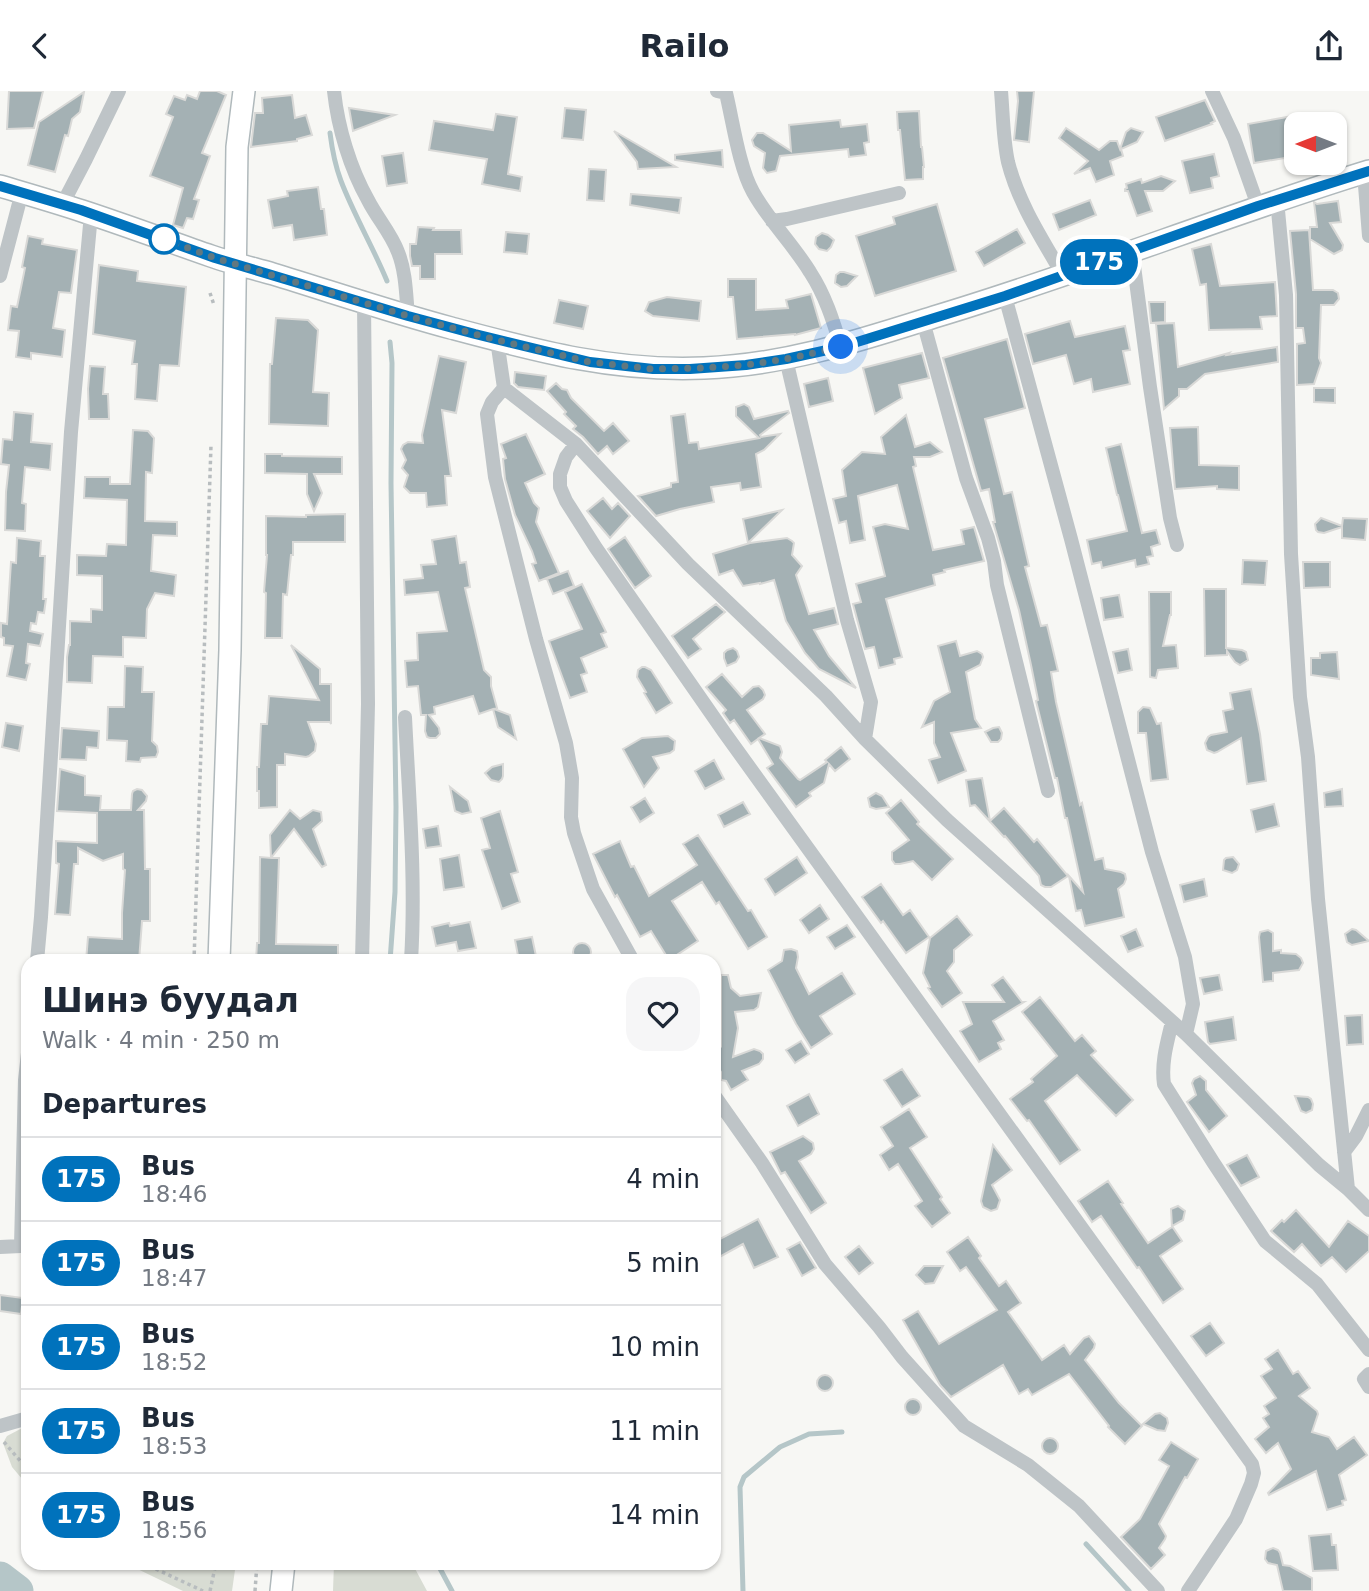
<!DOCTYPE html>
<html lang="en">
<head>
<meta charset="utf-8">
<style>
  :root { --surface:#fff; --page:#f6f6f7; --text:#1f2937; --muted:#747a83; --line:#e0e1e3 }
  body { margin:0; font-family:"DejaVu Sans",sans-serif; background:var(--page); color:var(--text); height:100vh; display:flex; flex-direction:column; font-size:26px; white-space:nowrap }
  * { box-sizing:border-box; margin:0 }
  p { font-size:23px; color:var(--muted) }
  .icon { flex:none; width:38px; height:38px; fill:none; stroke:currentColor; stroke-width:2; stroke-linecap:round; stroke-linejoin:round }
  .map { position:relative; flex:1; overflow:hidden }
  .side { position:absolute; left:21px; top:863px; width:700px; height:616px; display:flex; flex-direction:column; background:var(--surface); border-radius:21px; box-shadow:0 2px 5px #0004 }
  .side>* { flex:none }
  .badge { padding:0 14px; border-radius:23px; font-size:24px; line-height:46px }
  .needle { width:46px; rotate:270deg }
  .fabs { position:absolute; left:1284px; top:21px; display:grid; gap:14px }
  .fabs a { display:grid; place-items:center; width:63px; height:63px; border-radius:14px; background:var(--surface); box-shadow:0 2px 5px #0004; font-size:35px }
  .you { position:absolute; width:35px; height:35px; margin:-18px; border:5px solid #fff; border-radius:50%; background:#1a73e8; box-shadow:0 0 0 10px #1a73e833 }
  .map>.badge { position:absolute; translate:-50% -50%; box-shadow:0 0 0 4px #fff }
  h2 { padding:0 21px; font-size:26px; line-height:63px }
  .round { display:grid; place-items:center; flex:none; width:74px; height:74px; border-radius:21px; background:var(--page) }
  .overview { display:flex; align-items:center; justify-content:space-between; height:119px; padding:0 21px }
  h1 { font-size:33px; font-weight:800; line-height:52px }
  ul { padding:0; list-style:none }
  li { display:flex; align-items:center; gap:21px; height:84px; padding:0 21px; border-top:2px solid var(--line) }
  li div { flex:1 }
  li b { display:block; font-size:26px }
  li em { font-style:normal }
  li .badge { min-width:77px; font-weight:700; text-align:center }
  header { display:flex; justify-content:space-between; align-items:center; height:91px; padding:0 21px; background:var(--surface); font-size:32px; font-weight:800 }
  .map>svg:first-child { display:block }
  .green { fill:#d8dcd3 }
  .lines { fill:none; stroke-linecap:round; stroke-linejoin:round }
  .stream { stroke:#b5c6c8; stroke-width:5 }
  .river { stroke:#b5c6c8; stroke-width:33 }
  .building { fill:#a4b1b4; stroke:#d9d9d7; stroke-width:2 }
  .secondary-casing { stroke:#b0b9bc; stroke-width:24 }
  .path { stroke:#b8bdbf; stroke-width:3.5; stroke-dasharray:3.5 3.5; stroke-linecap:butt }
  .street { stroke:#bec4c7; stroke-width:14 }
  .secondary { stroke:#fff; stroke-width:21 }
  .line-casing { stroke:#fff; stroke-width:16 }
  .line { stroke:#0072bc; stroke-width:10 }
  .walk { stroke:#617880; stroke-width:7; stroke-dasharray:0 12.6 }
  .stop-dot { fill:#fff; stroke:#0072bc; stroke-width:3.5 }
</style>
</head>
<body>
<header><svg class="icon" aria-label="back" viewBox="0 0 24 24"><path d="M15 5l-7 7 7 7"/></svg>Railo<svg class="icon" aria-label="share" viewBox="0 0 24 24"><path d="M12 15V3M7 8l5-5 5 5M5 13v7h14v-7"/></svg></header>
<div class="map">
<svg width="1369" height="1500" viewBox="0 0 1369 1500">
  <rect width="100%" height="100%" fill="#f7f7f4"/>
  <path class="green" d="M28 1334V1395L12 1376 3 1352 7 1345Z
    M125 1472H236L232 1500H183Z
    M334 1472H412L427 1500H333Z"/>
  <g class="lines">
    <path class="stream" d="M330 42C332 58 335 74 341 90 354 124 373 156 387 190
      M390 870 395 801 396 716 391 392 392 272 390 251
      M1086 1453 1129 1500
      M437 1472 452 1500
      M743 1500 740 1396 744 1386 780 1356 809 1343 842 1341"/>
    <path class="river" d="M0 1487 17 1500"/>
  </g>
  <path class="building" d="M9 0H43L34 37 7 38Z
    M200 0H217L226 4 202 62 210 65 194 108 199 109 193 128 187 127 183 137 173 134 183 97 150 85 173 26 166 23 174 5 185 9 187 4 197 8Z
    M1017 0H1034L1029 51 1014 49 1018 10Z
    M84 1 80 21 72 28 68 45 65 44 55 81 28 74 39 31Z
    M292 4 295 27 306 24 312 44 297 48V50L251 56 255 22H263L262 7Z
    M1205 9 1215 30 1211 32 1212 33 1165 50 1156 26Z
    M349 17 395 24 353 40Z
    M565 17 586 19 583 49 562 47Z
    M919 20 921 56H922L924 76H923V88L905 89 900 39H898L897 21Z
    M496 23 517 26 508 83 522 86 520 100 482 93 487 68 429 59 434 30 493 39Z
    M1293 25 1297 48V65L1254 72 1248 33Z
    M840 29 841 36 867 33 869 51 864 52 866 64 849 66 848 58 780 65 776 80 767 82 763 77 765 62 754 55 752 49 757 42H763L791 60 789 34Z
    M1066 37 1099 59 1110 50H1117L1120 58 1126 41 1131 37 1143 41 1137 51 1121 58 1123 65 1110 70 1114 84 1096 91 1090 77 1074 83 1088 70 1059 47Z
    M614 40 676 76 638 78 637 71Z
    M722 59 723 76 675 69V64Z
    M403 62 407 92 387 95 382 65Z
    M1214 63 1219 85 1211 87 1213 97 1190 102 1182 70Z
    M589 78 606 79 604 110 587 109Z
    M1161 85 1175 90 1163 100H1145L1152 120 1137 125 1128 100H1125V98L1127 97 1126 93 1141 88 1142 92Z
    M318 96 321 118H324L327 144 294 149 292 134 273 137 268 109 288 105 287 100Z
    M631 103 681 107 679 122 630 114Z
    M1090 109 1096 124 1059 139 1053 123Z
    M1338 110 1341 131 1330 132 1343 154 1342 159 1334 163 1310 148V136H1317L1314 111 1317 113Z
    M937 113 956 180 875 205 856 145 895 133 893 126Z
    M418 136 434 137 433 139H461L462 163H435V188H420V175H412L410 165V153H416Z
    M1017 138 1025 152 984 175 976 161Z
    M1309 139 1313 199H1333L1338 202 1339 208 1334 214H1321L1319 267 1321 272 1314 293 1297 294V253L1305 252 1303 237H1296V203L1290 140Z
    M506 141 529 143 527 163 504 161Z
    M822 142 828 144 834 149 831 156 827 160 819 158 815 153 816 146Z
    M28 145 43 148 42 153 77 159 71 202 59 201 53 237 65 239 62 266 31 262V268L16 266 19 240 8 239 11 215 17 216 25 177 22 176Z
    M1211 153 1220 195 1275 191 1277 225 1260 226 1262 238 1209 239 1206 193 1200 194 1192 158Z
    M99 174 138 180 137 190 186 196 179 275 160 274 157 310 135 308 137 273H132L135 250 93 243Z
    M840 181H844L857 185 847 195 841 196 835 192 836 184Z
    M728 188H756V219L788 217 786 209 811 203 821 237 795 244V243L737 248 733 206H728Z
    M667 206 701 210 699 230 653 225 645 220 649 211Z
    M559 209 588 215 583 238 554 232Z
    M1149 211H1165V231L1151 232Z
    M276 227 308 229 318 239 313 301 329 302 328 335 269 333 270 273H272Z
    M1070 230 1075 246 1125 235 1130 259 1123 260 1130 293 1093 301 1091 288 1074 293 1066 264 1033 273 1025 243Z
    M1174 232 1178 276 1229 262 1227 264 1277 256 1278 271 1205 283 1187 298H1179V305L1164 318 1156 233Z
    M1007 248 1025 317 985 328 1004 403 1012 401 1029 475 1025 476 1041 535 1047 534 1058 580 1051 581 1056 611 1080 714 1082 712 1095 769 1103 767 1105 778 1121 781 1125 783 1126 788 1124 793 1118 798 1124 826 1085 835 1081 819 1076 820 1069 785 1083 801 1067 727H1065L1057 687H1055L1036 610 1038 609 1031 574 1019 519 993 431H995L989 398 981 400 943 267Z
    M922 262 929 287 899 294 902 307 875 323 863 277Z
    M439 265 466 271 456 322 442 319 451 385H445L447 414 427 416 426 402H410L404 396 408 384 402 377 406 369 401 358 403 354 408 351 423 352 422 344Z
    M90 275 105 276 103 303H108L109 328H89L88 298Z
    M515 281 546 285 544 299 518 296 514 292Z
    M828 287 833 310 809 316 804 293Z
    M556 292 562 298 567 299 571 307 604 340 613 332 629 350 613 363 607 355 598 363 583 346 573 338 576 335 564 323 566 321 547 300Z
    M1314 297H1335V312L1314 311Z
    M744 313 749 316 754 328 788 320 789 322 760 344 761 346 780 343 764 359 756 363 761 396 741 399 740 392 711 396 714 411 680 418 656 425 638 405 671 396V392L678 391 671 325 685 323 689 352 698 351 699 358 759 347 736 325V316Z
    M14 321 33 323 31 351 52 353 50 379 25 376 22 412 26 413 25 440 5 439 6 401 9 374 1 373 3 348 12 349Z
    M906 324 915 356 930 351 942 361 930 366H914L916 375 913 376 933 459 964 453 961 439 974 436 984 470 944 479 945 481 933 484 935 494 886 508 902 566 894 568 895 573 879 577 874 556 865 558 853 513 861 511 856 493 885 485 873 436 885 433 908 438 897 394 858 405 865 449 850 452 846 430 839 432 833 408 846 405 842 379 862 361 885 363 881 346Z
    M1198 336 1199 374 1239 375V399L1217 398V395L1175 398 1170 337Z
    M133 339 148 340 154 347 152 382 146 381 145 430 177 431V445L153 444 151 480 176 484 174 505 155 502 147 518 146 547 123 546V566L93 565 92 592 67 591V566L69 554H70V530L91 531V518L102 519V485L77 484V464L106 465 107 453 126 454 127 409 84 407 85 386H110V393H130Z
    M526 343 545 383 525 392 534 412 539 417 536 431 559 482 539 490 532 473 536 472 532 460 515 424 505 388 503 368 506 367 501 353Z
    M1121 353 1142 442 1156 439 1160 453 1151 456 1153 465 1147 466 1149 473 1136 476 1135 469 1102 477 1101 471 1092 473 1087 449 1127 440 1118 404H1117L1106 357Z
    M265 363H282V365L342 366V383H314L322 402 314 420 307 403V383L265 382Z
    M603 407 612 418 618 412 630 425 610 447 587 420Z
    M782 419 748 452 743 428Z
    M345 423V451H293V464H291L287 504 283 503 282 547H265L266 502 264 501 267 464H266V425L306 426V424Z
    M1321 427 1342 435 1343 427 1367 428 1365 449 1342 447V436L1324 442 1318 441 1316 439 1315 433Z
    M456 445 460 472 466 471 470 496 465 497 484 579 491 586V595L497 617 494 618 510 624 516 648 498 636 493 618 479 623 473 605 434 616 435 623 429 624 439 637 440 643 436 647H430L427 646 425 640 426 624H421L418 595 407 596 405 570 418 569 417 542 447 540 438 501 405 504 404 489 423 487 421 474 436 473 432 449Z
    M625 446 651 485 635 497 608 458Z
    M17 447 41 450 40 465H45L43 508H46L44 522 38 521 36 533 31 532 30 540 43 543 40 555 28 553 26 572 30 573 26 589 7 585 13 555 4 554V547L1 546V532L7 533 11 471 16 472Z
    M787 447 792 450 794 452 792 464 802 475 796 484 809 523 834 517 838 533 814 539 829 565 856 597 819 578 805 562 786 530 774 489 760 493V492L743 495 733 479 719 484 713 463 750 452Z
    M1243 469 1267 470 1265 494 1242 493Z
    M1303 471H1330V496L1304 497Z
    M568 480 574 495 553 503 547 488Z
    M582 493 606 541 601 543 607 556 581 567 587 582 581 584 587 601 570 607 549 550 582 538 565 501Z
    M1204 498H1226V557L1242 559 1246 561 1248 569 1240 574 1235 571 1227 560V564L1205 565Z
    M1149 501H1171V524H1170L1163 555 1176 554 1178 577 1158 579 1156 587 1150 586Z
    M1119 504 1123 526 1104 529 1101 507Z
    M716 513 725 521 693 548 701 558 688 567 672 545Z
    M956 550 960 565 977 560 982 563 983 566 980 574 966 581 975 628 981 637 951 642 966 680 938 692 929 669 940 666 934 652V631L922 636 934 610 950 601 938 555Z
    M291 554 320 578V593H331V633L330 631H308L316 653 315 660 309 665 306 666 285 663V674H277V716L259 717V700H257V676H259L261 633H267L269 605 319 609Z
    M733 557 737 560 739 566 736 571 727 575 724 567V562L727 559Z
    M1128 558 1132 579 1118 582 1113 561Z
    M1337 561 1339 588 1311 584V567H1320V562Z
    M125 575 143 576 142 601H154L152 650 157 655 158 661 156 666 141 667 140 671 126 670 127 650 107 649 108 616H124Z
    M642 576H645L651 579 672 612 656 622 644 602 646 601 637 586 638 579Z
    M722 583 742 606 753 596 759 595 763 599 765 604 763 608 747 619 765 643 759 647 780 655 782 661 780 667 798 688 800 689 827 671 825 669 841 656 850 668 835 680 829 673 824 692 809 702 811 705 796 716 767 677 773 673 758 648 751 653 734 629 730 632 723 622 726 619 706 596Z
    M1251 598 1260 643 1266 690 1247 693 1241 647 1217 661 1214 662 1207 659 1205 652 1208 646 1211 644 1227 641 1223 620 1233 618 1230 602Z
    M1143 616 1150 617 1157 633 1161 632 1168 688 1151 690 1146 642H1138V621Z
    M6 632 23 635 19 660 2 656Z
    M999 636 1002 642 1001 648 998 651H991L985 641 993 637Z
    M62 637 99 640 98 657 87 656 86 669 60 668Z
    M668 645 675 650 674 659 670 662 653 666 659 677 644 696 623 658 642 647Z
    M714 669 724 688 705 698 695 680Z
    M503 673V685L502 688 499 691 491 689 485 682 492 676Z
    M60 678 85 685V704L101 705 100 719H131L132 703 133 700 137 698 142 699 147 705 146 710 138 719H144L145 778H150V830H142L139 870H86L88 846 122 848V822L125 779 123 778V763L103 770 78 757V773H74L70 824 55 823 59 773 56 772V750L97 752V722L57 720Z
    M982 687 990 730 1004 717 1034 751 1037 748 1068 785 1051 796H1045L1041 794 1039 785 1005 745 1004 746 975 714 970 715 966 689Z
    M450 696 468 710 471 721 462 723 455 720Z
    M1342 698 1343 715 1325 716 1324 702Z
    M876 702 882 705 889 716 876 718 870 716 868 707Z
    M645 707 654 722 640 731 631 716Z
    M901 709 919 731 917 733 953 768 932 789 913 770 900 773H895L892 769V761L909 749 886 722Z
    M743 711 750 723 724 736 718 724Z
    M1274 713 1279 735 1256 741 1251 719Z
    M290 719 300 728 313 719 321 721 322 730 313 738 326 774 322 776 294 738 271 767H279L276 853 338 854V870H256L257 852H259L260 766 271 767 270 744Z
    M500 720 518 781 511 783 520 811 502 818 482 759 490 757 481 727Z
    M438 735 441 755 426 757 423 738Z
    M698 744 748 820 751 819 767 846 748 858 719 811 716 813 702 791 672 810 698 850 669 869 651 840 640 846 617 804 615 806 593 763 620 750 631 776 634 775 649 805 697 774 683 753Z
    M459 764 464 796 444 799 440 768Z
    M797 766 807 782 775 804 765 788Z
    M1233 766 1239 773 1237 779 1232 782 1223 779 1224 769 1226 767Z
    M1204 788 1207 805 1184 811 1180 794Z
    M881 793 903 824 910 819 929 846 906 862 883 830 881 832 862 806Z
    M820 814 829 828 809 842 800 829Z
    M957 825 972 844 954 859V871L947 880 962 902 942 916 928 897 930 896 923 882 930 847Z
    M470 831 476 857 458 860 456 851 436 855 432 836 449 832 450 835Z
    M847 834 855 846 835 858 827 846Z
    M1136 838 1143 855 1128 861 1121 845Z
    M1352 838 1356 839 1369 850 1352 854 1347 851 1345 843Z
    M1268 839 1273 842V860L1281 859V862L1296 863 1301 867 1303 872 1299 879 1273 882V890L1263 891 1259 846 1260 841Z
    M532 846 537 870H519L515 849Z
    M573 861a9 9 0 1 1 18 0a9 9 0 1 1-18 0Z
    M791 858 797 860 798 866 796 877 809 903 842 882 855 903 820 925 832 943 811 957 796 933 768 879 782 870 784 859Z
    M721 884H728L731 897 740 905 761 902 758 916 754 919 735 921 738 937 733 966 754 958 760 960 763 963V968L759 973 742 980 748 989 731 999 726 990 721 989V981L714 970V944L721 954Z
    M1219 884 1222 899 1204 903 1200 887Z
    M1003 886 1022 911H1024L993 930 1004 949 998 952 1001 958 979 971 960 940 972 933 963 911H1004L992 894Z
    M1040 906 1075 950 1082 944 1096 960 1091 964 1133 1009 1116 1025 1077 984 1045 1010 1080 1059 1060 1073 1029 1029 1027 1030 1010 1008 1033 991 1031 988 1057 965 1022 921Z
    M1362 924 1363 953 1347 954 1345 925Z
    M1233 926 1236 949 1210 953 1208 951 1205 931Z
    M801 950 809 963 795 972 786 959Z
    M902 978 920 1005 902 1016 884 989Z
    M1200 985 1206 990V999L1227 1025 1209 1041 1187 1011 1196 1004 1192 992 1194 988Z
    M809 1003 819 1023 798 1035 787 1015Z
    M1295 1005 1308 1006 1311 1008 1313 1013 1312 1019 1306 1022 1301 1020Z
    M909 1018 927 1046 910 1057 942 1106 940 1108 950 1122 932 1136 915 1115 922 1110 898 1073 889 1079 880 1064 893 1055 881 1036Z
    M803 1045 813 1052 814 1058 811 1063 799 1070 826 1112 811 1122 785 1081 781 1083 770 1061Z
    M993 1054 1012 1079 992 1094 1000 1109 997 1118 991 1120 983 1116 981 1110Z
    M1247 1064 1259 1086 1241 1095 1227 1074Z
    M1108 1090 1123 1112 1121 1113 1148 1152 1172 1136 1171 1118 1178 1115 1185 1120 1183 1129 1172 1135 1182 1150 1160 1165 1183 1198 1163 1212 1139 1176 1137 1177 1101 1125 1092 1131 1078 1110Z
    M1296 1119 1329 1156 1348 1130 1369 1145V1160L1346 1181 1332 1166 1321 1175 1302 1153 1294 1161 1271 1140 1282 1129 1284 1131Z
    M758 1128 778 1166 754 1177 743 1153 714 1169V1151Z
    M968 1146 981 1165 979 1167 999 1195 1006 1190 1021 1212 1008 1221 1042 1269 1064 1254 1070 1263 1084 1247 1089 1245 1093 1250 1095 1253 1094 1257 1085 1269 1119 1312 1142 1335 1125 1353 1108 1336 1109 1335 1069 1283 1032 1304 1028 1298 1019 1303 1003 1274 951 1306 940 1294 903 1229 918 1220 939 1253 997 1219 966 1176 960 1180 947 1161Z
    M800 1151 816 1177 802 1185 787 1158Z
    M859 1155 873 1172 859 1183 845 1166Z
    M924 1175H943L934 1192 925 1193 916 1184Z
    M0 1204 23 1207 21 1223 0 1220Z
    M1210 1232 1224 1252 1206 1265 1191 1245Z
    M1278 1259 1293 1283 1298 1280 1310 1297 1299 1305 1317 1320 1318 1323 1312 1341 1329 1346 1337 1358 1354 1346 1367 1364 1339 1384 1346 1409 1342 1410 1343 1414 1327 1419 1316 1380 1269 1404 1268 1402 1291 1378 1278 1352 1266 1362 1255 1348 1269 1336 1263 1327 1269 1323 1264 1315 1276 1307 1261 1285 1272 1278 1265 1268Z
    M817 1292a8 8 0 1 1 16 0a8 8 0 1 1-16 0Z
    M905 1316a8 8 0 1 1 16 0a8 8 0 1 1-16 0Z
    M1160 1322 1167 1327 1168 1332 1165 1340 1157 1339 1143 1333 1155 1323Z
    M1042 1355a8 8 0 1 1 16 0a8 8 0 1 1-16 0Z
    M1171 1351 1198 1368 1187 1387 1185 1386 1159 1433 1166 1445 1165 1448 1159 1457 1165 1464 1151 1478 1121 1446 1140 1428 1169 1375 1159 1369Z
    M1331 1443 1332 1454H1336L1338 1479 1313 1480 1309 1445Z
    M1273 1457 1278 1459 1280 1462 1283 1474 1290 1475 1312 1487V1500H1283L1277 1474 1268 1472 1265 1468 1266 1460Z"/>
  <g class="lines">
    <g class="secondary-casing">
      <path id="secondary" d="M0 95C27 103 55 111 82 120 125 134 168 150 211 165 231 172 252 177 273 183 332 201 391 221 451 237 537 260 614 281 704 277 785 274 858 250 934 226 1081 182 1223 125 1369 80
        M219 870 230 559 237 56 244 0
        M281 1500 284 1472"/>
    </g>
    <path class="path" d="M210 202 214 214
      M194 870 211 354
      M4 1351 28 1379
      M143 1472 203 1500
      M210 1500 216 1472
      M255 1500 257 1472"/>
    <path class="street" d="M334 0C338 37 350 77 368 109 377 127 391 142 398 161 406 181 406 204 408 225
      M717 0 726 2C733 31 739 76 753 101 769 130 793 153 810 181 825 204 833 229 841 256
      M1001 0C1003 23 1003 48 1008 71 1018 111 1042 148 1063 184
      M1212 0 1234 47 1258 115
      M1364 82 1369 145
      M1277 109 1286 204 1291 463 1300 606 1308 666 1318 808 1348 1098
      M62 114 86 68 119 0
      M772 130 787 128 899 102
      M1132 160 1150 296 1170 427 1177 454
      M0 185 22 101
      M1005 205 1071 448 1152 761 1185 866 1193 913 1186 943
      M923 230 966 387 988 447 994 470 997 494 1048 700
      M497 249 504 297 492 311 487 323 495 386 536 548 566 652 572 687 571 726 574 742 593 798 633 870
      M786 268 847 529 871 611 865 648
      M504 297 576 353 688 473 826 605 865 648 947 729 1186 943 1319 1074 1348 1098 1369 1119
      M576 353 566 366 560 383V396L566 410 596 457 724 641 1252 1373 1254 1382 1251 1393 1236 1428 1188 1500
      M405 626C409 707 416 789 411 870
      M37 870 41 826 71 341 91 123
      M362 870 368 613 364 212
      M1172 931C1167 952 1161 972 1164 993L1213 1071 1265 1150 1317 1193 1369 1259
      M714 1004 762 1072 825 1173 879 1236 902 1266 964 1335 1028 1374 1079 1415 1158 1500
      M1344 1061 1356 1045 1369 1019
      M0 1156 21 1155 25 989 28 962
      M1369 1283 1364 1288 1369 1296
      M0 1335 28 1327"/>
    <use href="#secondary" class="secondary"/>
  </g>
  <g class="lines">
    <g class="line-casing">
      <path id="line" d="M0 95 81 119 215 167 408 225 475 243 590 271 653 278H690L746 274 786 268 841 256 1005 205 1258 115 1369 80"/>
    </g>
    <use href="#line" class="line"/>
    <path class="walk" d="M164 148 215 167 408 225 497 249 590 271 653 278 704 277 746 274 786 268 841 256"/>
  </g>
  <circle class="stop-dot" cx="164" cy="148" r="14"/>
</svg>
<div class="fabs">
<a><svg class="needle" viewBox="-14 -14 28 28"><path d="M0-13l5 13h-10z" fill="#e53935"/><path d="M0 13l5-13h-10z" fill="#747a83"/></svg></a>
</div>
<div class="you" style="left:841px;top:256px"></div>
<b class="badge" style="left:1099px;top:171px;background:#0072bc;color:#fff">175</b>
<section class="side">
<div class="overview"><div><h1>Шинэ буудал</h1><p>Walk · 4 min · 250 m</p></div><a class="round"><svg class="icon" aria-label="heart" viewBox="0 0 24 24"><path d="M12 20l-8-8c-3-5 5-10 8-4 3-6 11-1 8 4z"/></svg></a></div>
<h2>Departures</h2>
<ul>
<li><span class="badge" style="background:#0072bc;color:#fff">175</span><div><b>Bus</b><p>18:46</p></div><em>4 min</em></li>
<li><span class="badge" style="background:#0072bc;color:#fff">175</span><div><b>Bus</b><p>18:47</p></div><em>5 min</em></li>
<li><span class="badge" style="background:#0072bc;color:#fff">175</span><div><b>Bus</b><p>18:52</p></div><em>10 min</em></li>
<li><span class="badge" style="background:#0072bc;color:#fff">175</span><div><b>Bus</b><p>18:53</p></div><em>11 min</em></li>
<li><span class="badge" style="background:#0072bc;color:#fff">175</span><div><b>Bus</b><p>18:56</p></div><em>14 min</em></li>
</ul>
</section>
</div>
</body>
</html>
